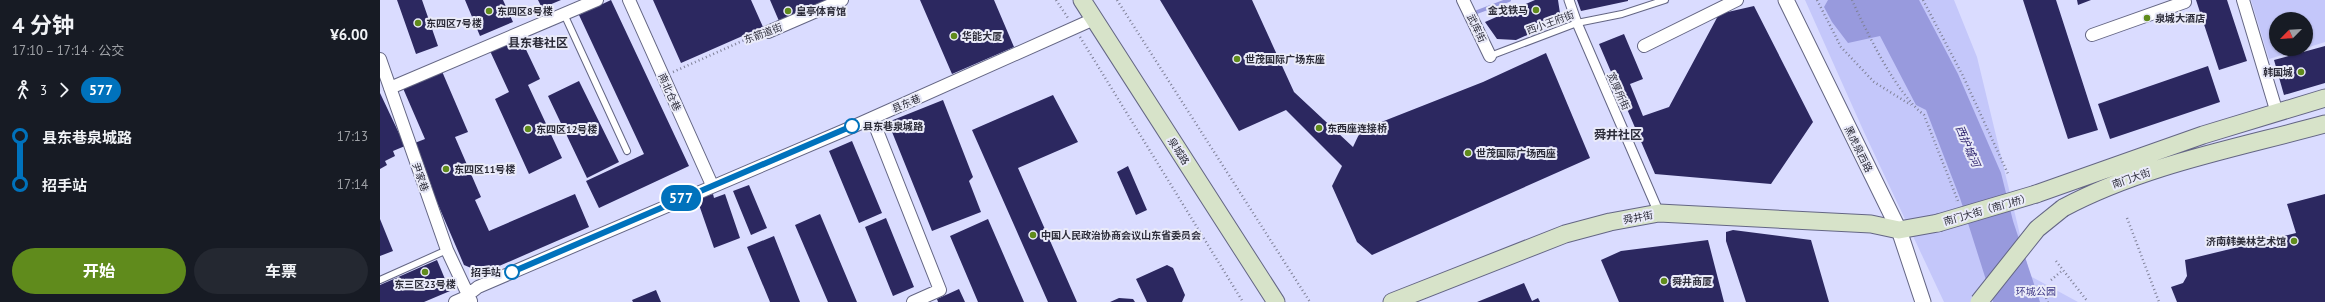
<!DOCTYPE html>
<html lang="zh">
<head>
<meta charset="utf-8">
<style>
  :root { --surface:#171b24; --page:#242831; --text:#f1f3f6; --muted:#9ea1a6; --accent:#608b1c }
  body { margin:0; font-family:"PT Sans","Noto Sans SC",sans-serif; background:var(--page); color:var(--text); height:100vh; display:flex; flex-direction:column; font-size:15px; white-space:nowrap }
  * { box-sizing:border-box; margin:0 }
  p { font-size:13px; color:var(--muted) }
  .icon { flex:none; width:22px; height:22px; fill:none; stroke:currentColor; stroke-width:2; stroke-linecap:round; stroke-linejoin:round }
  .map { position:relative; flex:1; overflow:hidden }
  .details { display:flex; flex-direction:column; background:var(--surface); width:380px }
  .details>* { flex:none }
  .badge { padding:0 8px; border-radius:13px; font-size:14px; line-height:26px }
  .needle { width:26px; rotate:246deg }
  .tools { position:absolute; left:1889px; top:12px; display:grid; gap:8px }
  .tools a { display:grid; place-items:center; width:44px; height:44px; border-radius:50%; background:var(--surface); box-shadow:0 1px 3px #0004; font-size:20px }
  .map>.badge { position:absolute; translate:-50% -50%; box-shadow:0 0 0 2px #fff }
  .legs { display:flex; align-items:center; gap:6px; height:44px; padding:0 12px; font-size:13px }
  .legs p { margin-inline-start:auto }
  .headline { display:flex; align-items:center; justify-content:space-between; height:68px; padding:0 12px }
  h1 { font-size:22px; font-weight:700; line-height:30px }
  .primary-button { display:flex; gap:8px; margin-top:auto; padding:8px 12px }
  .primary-button a { flex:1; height:46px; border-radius:24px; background:var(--accent); color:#fff; font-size:16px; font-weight:700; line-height:46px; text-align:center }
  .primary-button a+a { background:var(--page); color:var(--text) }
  ul { padding:0 12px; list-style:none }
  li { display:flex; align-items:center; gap:14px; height:48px; font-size:15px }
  li i { display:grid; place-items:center; width:6px; height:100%; margin:0 5px; background:currentColor }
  li i::after { content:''; width:10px; height:10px; margin:-5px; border:3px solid; border-radius:50%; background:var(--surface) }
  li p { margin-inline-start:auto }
  li:first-child i { background:linear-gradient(#0000 50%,currentColor 0) }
  li:last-child i { background:linear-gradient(currentColor 50%,#0000 0) }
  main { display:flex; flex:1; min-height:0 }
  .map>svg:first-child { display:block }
  .green { fill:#c4c7fa }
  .water { fill:#989add }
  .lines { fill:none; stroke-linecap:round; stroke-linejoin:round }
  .stream { stroke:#989add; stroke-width:4 }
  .building { fill:#2c2860 }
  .service-casing { stroke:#646684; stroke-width:8 }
  .pedestrian-casing { stroke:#646684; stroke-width:11 }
  .minor-casing { stroke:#646684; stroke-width:14 }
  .tertiary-casing { stroke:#646684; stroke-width:17 }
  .secondary-casing { stroke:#646684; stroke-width:19 }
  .path { stroke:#7f8097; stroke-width:2.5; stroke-dasharray:1 3; stroke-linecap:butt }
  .service { stroke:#fff; stroke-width:6 }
  .pedestrian { stroke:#fff; stroke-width:9 }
  .minor { stroke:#fff; stroke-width:12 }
  .tertiary { stroke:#fff; stroke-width:15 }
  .secondary { stroke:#d7e3c9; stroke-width:17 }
  .secondary-bridge-casing { stroke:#646684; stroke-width:19; stroke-linecap:butt }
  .secondary-bridge { stroke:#d7e3c9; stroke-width:17 }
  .line-1-casing { stroke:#fff; stroke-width:9 }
  .line-1 { stroke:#0072bc; stroke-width:6 }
  .poi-dot { fill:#608b1c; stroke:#eaebf9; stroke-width:1.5 }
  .stop-1-dot { fill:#fff; stroke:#0072bc; stroke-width:2 }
  .labels { text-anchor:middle; stroke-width:4; stroke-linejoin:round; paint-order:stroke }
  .poi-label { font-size:10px; font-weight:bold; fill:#2c2c39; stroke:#eaebf9; text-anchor:start }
  .street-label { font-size:10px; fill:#2c2c39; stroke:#eaebf9 }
  .stop-label { font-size:10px; font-weight:bold; fill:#2c2c39; stroke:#eaebf9; text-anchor:start }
  .park-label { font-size:10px; fill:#3c3684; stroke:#eaebf9 }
  .water-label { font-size:11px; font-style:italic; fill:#2a1f6b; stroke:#eaebf9 }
  .quarter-label { font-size:12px; font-weight:bold; fill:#2c2c39; stroke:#eaebf9 }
</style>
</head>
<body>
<main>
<section class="details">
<div class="headline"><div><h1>4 分钟</h1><p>17:10 – 17:14 · 公交</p></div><b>¥6.00</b></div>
<div class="legs"><svg class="icon" aria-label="walk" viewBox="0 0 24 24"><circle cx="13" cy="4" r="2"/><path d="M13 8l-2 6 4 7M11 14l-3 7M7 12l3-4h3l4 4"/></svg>3<svg class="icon" aria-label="forward" viewBox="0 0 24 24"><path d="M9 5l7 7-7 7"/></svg><b class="badge" style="background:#0072bc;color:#fff">577</b></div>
<ul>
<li><i style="color:#0072bc"></i><b>县东巷泉城路</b><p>17:13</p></li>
<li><i style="color:#0072bc"></i><b>招手站</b><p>17:14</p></li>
</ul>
<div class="primary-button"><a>开始</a><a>车票</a></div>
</section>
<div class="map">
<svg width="1945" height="302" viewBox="0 0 1945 302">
  <rect width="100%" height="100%" fill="#dadcff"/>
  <path class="green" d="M1425 0H1574L1597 57 1650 276 1698 302H1564L1484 132Z
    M1871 0H1945V42L1926 48V19H1896V49H1922L1889 59Z"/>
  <path class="water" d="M1448 0H1539L1578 74 1621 173 1633 221 1660 302H1613L1580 198 1546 110 1536 105 1500 36 1468 43 1452 22 1444 7Z"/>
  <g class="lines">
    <path class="stream" d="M1097 12 1129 0"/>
  </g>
  <path class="building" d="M17 0H42L58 46 36 54Z
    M85 0H123L133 22 100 36Z
    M158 0H181L162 8Z
    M231 0 309 166 219 208 206 181 264 154 199 15Z
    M273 0H371L383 27 301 63Z
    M390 0H450L399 21Z
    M540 0H614L634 47 572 74Z
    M780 0H872L914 92 973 147 981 130 1103 82 1166 53 1210 158 992 255 977 242 952 186 962 166 906 110 859 131Z
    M1155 0H1178L1181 20 1136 40 1117 39 1105 22Z
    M1197 0H1248V1L1201 11Z
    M1643 0H1676L1718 130 1688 139Z
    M1697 0H1711L1698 5Z
    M1816 0H1847L1867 61 1839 70Z
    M1374 6 1433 122 1391 184 1275 174 1219 44 1244 34 1263 79 1250 84 1263 116 1289 107 1339 14Z
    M140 37 160 79 148 85 182 158 149 174 115 99 129 92 110 51Z
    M1945 46V83L1904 95 1894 60Z
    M1828 66 1840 102 1730 139 1718 104Z
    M61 69 88 132 75 137 101 197 95 200 109 231 195 194 209 227 103 273 84 265 32 144 45 139 22 86Z
    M199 81 239 162 207 178 168 96Z
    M0 93 25 146 13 151 15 156 5 161 7 165 0 169Z
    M673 95 698 142 638 168 697 302H668L592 130Z
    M563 100 593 177 589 181 601 212 552 231 508 122Z
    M472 141 502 213 479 223 449 151Z
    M748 166 767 210 756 215 737 172Z
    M369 185 387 228 371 235 353 191Z
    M333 194 334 198 345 194 360 238 334 248 317 199Z
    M1945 194V302H1797L1791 287 1803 283 1807 276 1805 260 1916 233 1907 204Z
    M440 214 477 302H448L415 225Z
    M506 218 534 287 513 296 485 227Z
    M0 219 13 251 0 256Z
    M608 219 644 302H598L570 236Z
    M1353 230 1431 240 1449 302H1366L1346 241V232Z
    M394 236 420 302H390L367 247Z
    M1328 240 1344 302H1239L1221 260 1241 251Z
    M57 260 70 291 44 302H0V285Z
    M787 265 793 268 805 295 802 302H767L756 279Z
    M1144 283 1152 301 1158 298 1160 302H1097Z
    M579 289 585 302H558L557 299Z
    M276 290 281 302H253L252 300Z
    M739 298 753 299 755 302H730Z"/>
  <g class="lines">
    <g class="service-casing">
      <path id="service" d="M184 14 247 151
        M1110 56 1197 23 1242 14 1285 0
        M0 280 67 250"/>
    </g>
    <g class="pedestrian-casing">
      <path id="pedestrian" d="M1189 0 1197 23 1279 213"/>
    </g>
    <g class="minor-casing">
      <path id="minor" d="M249 0 332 185
        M1083 0 1110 56
        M1863 0 1897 113
        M388 32 462 0
        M1712 35 1805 2 1804 0
        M1264 46 1357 0
        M0 59 67 250 91 301
        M10 88 217 0
        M492 118 560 290 533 302
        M75 302 84 298 98 287 472 127 714 19"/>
    </g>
    <g class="tertiary-casing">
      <path id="tertiary" d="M1406 0 1519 230 1543 302"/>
    </g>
    <g class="secondary-casing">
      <path id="secondary" d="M702 0 896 302
        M1656 194 1823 135 1945 98
        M1683 208C1764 165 1857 148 1945 124
        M1012 302 1185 234 1230 222 1279 213 1491 224 1519 230 1558 223"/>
    </g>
    <path class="path" d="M676 0 688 18
      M737 0 930 302
      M1437 0 1461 47 1494 82 1531 105
      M1472 0C1487 33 1516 93 1544 115L1578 201H1575
      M1543 0 1583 76 1629 176
      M700 37 863 302
      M293 72 378 34
      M1747 218 1779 302
      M1676 261 1708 302
      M1671 280 1683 270
      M1661 287 1668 302"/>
    <use href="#service" class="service"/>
    <use href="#pedestrian" class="pedestrian"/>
    <use href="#minor" class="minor"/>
    <use href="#tertiary" class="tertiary"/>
    <use href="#secondary" class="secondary"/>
    <g class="secondary-bridge-casing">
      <path id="secondary-bridge" d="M1558 223 1656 194
        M1599 302 1657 229 1683 208"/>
    </g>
    <use href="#secondary-bridge" class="secondary-bridge"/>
  </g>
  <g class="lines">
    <g class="line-1-casing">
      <path id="line-1" d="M132 272 472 126"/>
    </g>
    <use href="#line-1" class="line-1"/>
  </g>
  <g class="poi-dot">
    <circle cx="1156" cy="10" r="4"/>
    <circle cx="109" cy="11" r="4"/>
    <circle cx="408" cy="11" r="4"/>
    <circle cx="1767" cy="18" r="4"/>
    <circle cx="38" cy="23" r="4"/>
    <circle cx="574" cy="36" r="4"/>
    <circle cx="857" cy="59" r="4"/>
    <circle cx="1921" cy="72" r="4"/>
    <circle cx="939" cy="128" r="4"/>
    <circle cx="148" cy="129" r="4"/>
    <circle cx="1088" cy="153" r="4"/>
    <circle cx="66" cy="169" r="4"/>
    <circle cx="653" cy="235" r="4"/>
    <circle cx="1914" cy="241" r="4"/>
    <circle cx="45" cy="272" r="4"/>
    <circle cx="1284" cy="281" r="4"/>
  </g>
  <g class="stop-1-dot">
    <circle cx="472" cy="126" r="7"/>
    <circle cx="132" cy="272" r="7"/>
  </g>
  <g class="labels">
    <g class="poi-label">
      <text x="1148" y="14" text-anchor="end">金戈铁马</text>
      <text x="117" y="15">东四区8号楼</text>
      <text x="416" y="15">皇亭体育馆</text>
      <text x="1775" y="22">泉城大酒店</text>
      <text x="46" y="27">东四区7号楼</text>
      <text x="582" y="40">华能大厦</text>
      <text x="865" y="63">世茂国际广场东座</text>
      <text x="1913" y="76" text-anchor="end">韩国城</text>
      <text x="947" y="132">东西座连接桥</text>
      <text x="156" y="133">东四区12号楼</text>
      <text x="1096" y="157">世茂国际广场西座</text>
      <text x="74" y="173">东四区11号楼</text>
      <text x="661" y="239">中国人民政治协商会议山东省委员会</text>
      <text x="1906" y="245" text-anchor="end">济南韩美林艺术馆</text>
      <text x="1292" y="285">舜井商厦</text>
      <text x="45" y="288" text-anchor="middle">东三区23号楼</text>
    </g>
    <g class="street-label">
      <text transform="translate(1170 22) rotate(-20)" y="4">西小王府街</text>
      <text transform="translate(1097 28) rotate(64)" y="4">武库街</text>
      <text transform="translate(383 33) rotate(-20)" y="4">东箭道街</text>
      <text transform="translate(1239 91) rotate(66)" y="4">宽厚所街</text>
      <text transform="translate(290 92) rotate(66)" y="4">南北仓巷</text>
      <text transform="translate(526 103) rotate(-23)" y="4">县东巷</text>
      <text transform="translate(1479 149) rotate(64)" y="4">黑虎泉西路</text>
      <text transform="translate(799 151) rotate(57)" y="4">泉城路</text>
      <text transform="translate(41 177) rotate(71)" y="4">尹家巷</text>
      <text transform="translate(1751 178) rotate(-19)" y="4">南门大街</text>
      <text transform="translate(1607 209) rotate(-16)" y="4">南门大街（南门桥）</text>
      <text transform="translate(1258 217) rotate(-11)" y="4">舜井街</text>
    </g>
    <g class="stop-label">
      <text x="483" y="130">县东巷泉城路</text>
      <text x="121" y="276" text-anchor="end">招手站</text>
    </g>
    <g class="park-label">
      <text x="1656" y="295">环城公园</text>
    </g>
    <g class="water-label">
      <text transform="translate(1588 146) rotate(66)" y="4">西护城河</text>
    </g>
    <g class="quarter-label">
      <text x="158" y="47">县东巷社区</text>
      <text x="1238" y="139">舜井社区</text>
    </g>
  </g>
</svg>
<div class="tools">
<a><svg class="needle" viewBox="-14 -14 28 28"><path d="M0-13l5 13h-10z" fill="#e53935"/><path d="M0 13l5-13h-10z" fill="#9ea1a6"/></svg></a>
</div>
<b class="badge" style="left:301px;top:198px;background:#0072bc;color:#fff">577</b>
</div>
</main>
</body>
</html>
